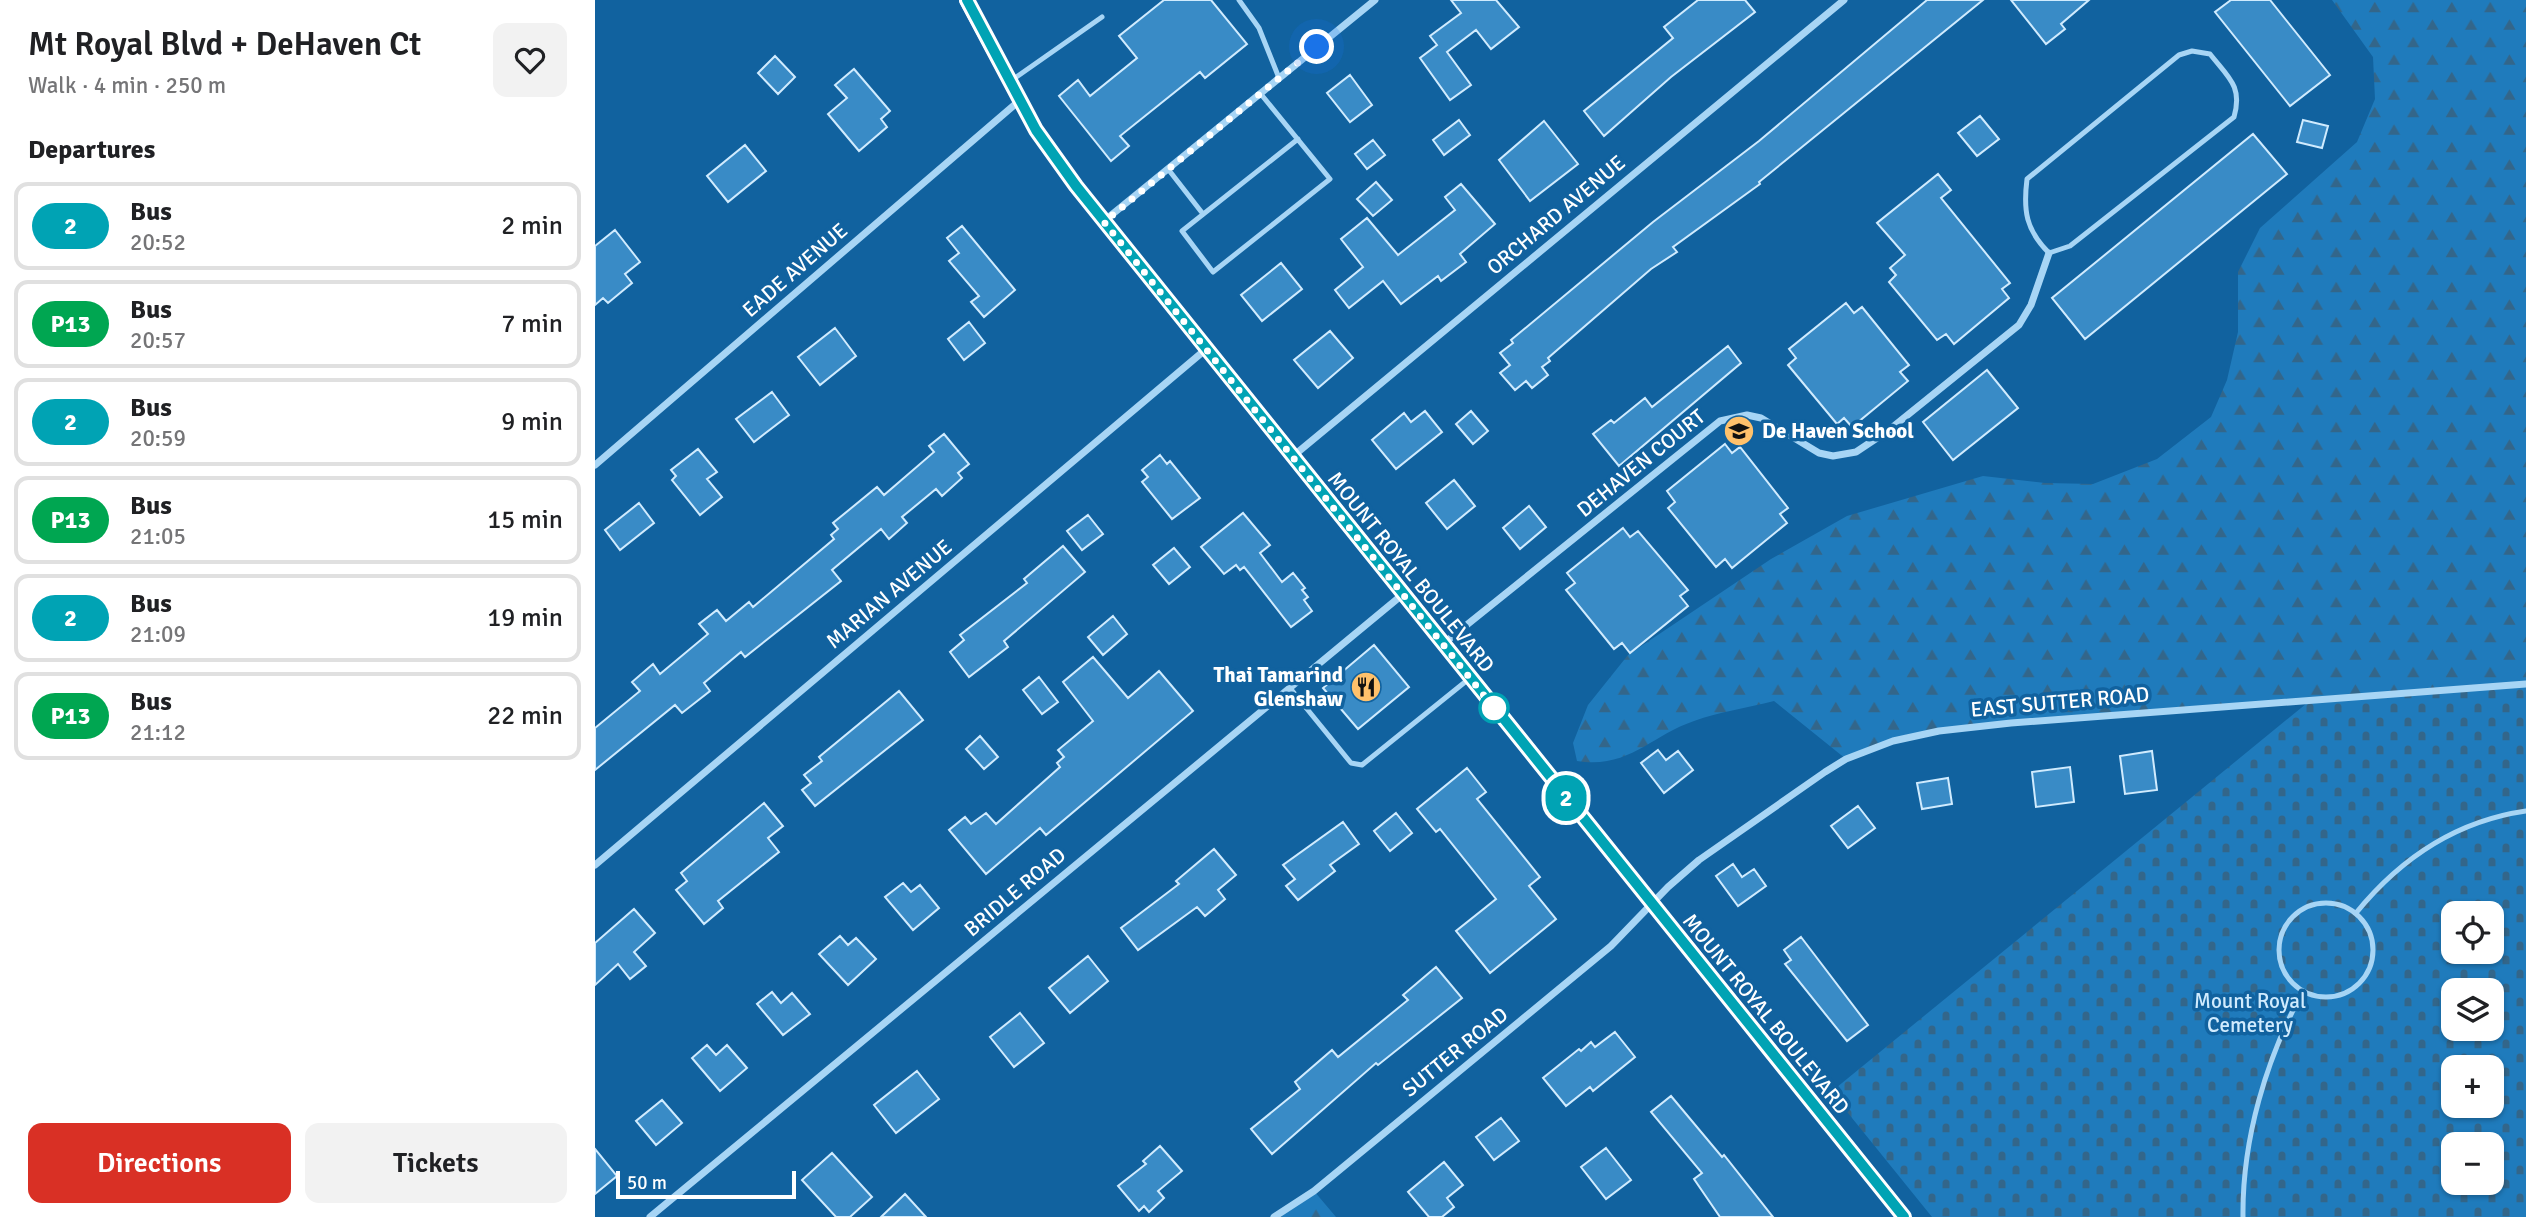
<!DOCTYPE html>
<html lang="en">
<head>
<meta charset="utf-8">
<style>
  :root { --surface:#fff; --page:#f2f2f2; --text:#202124; --muted:#757577; --line:#e0e0e0; --accent:#d93025 }
  body { margin:0; font-family:Signika,sans-serif; background:var(--page); color:var(--text); height:100vh; display:flex; flex-direction:column; font-size:26px; white-space:nowrap }
  * { box-sizing:border-box; margin:0 }
  p { font-size:23px; color:var(--muted) }
  .icon { flex:none; width:38px; height:38px; fill:none; stroke:currentColor; stroke-width:2; stroke-linecap:round; stroke-linejoin:round }
  .map { position:relative; flex:1; overflow:hidden }
  .sheet { display:flex; flex-direction:column; background:var(--surface); width:595px }
  .sheet>* { flex:none }
  .badge { padding:0 14px; border-radius:23px; font-size:24px; line-height:46px }
  .tools { position:absolute; left:1846px; top:901px; display:grid; gap:14px }
  .tools a { display:grid; place-items:center; width:63px; height:63px; border-radius:14px; background:var(--surface); box-shadow:0 2px 5px #0004; font-size:35px }
  .scale { position:absolute; left:21px; bottom:18px; width:180px; box-sizing:border-box; padding-left:7px; border:4px solid #fff; border-top:0; font-size:19px; line-height:24px; white-space:nowrap; color:#fff; -webkit-text-stroke:5px #11629f; paint-order:stroke }
  .you { position:absolute; width:35px; height:35px; margin:-18px; border:5px solid #fff; border-radius:50%; background:#1a73e8; box-shadow:0 0 0 10px #1a73e833 }
  .map>.badge { position:absolute; translate:-50% -50%; box-shadow:0 0 0 4px #fff }
  h2 { padding:0 28px; font-size:26px; line-height:63px }
  .round { display:grid; place-items:center; flex:none; width:74px; height:74px; border-radius:14px; background:var(--page) }
  .overview { display:flex; align-items:center; justify-content:space-between; height:119px; padding:0 28px }
  h1 { font-size:33px; font-weight:600; line-height:52px }
  .action { display:flex; gap:14px; margin-top:auto; padding:14px 28px }
  .action a { flex:1; height:80px; border-radius:14px; background:var(--accent); color:#fff; font-size:28px; font-weight:600; line-height:80px; text-align:center }
  .action a+a { background:var(--page); color:var(--text) }
  ul { padding:0; list-style:none }
  li { display:flex; align-items:center; gap:21px; height:88px; margin:0 14px 10px; padding:0 14px; border:4px solid var(--line); border-radius:14px }
  li div { flex:1 }
  li b { display:block; font-size:26px }
  li em { font-style:normal }
  li .badge { min-width:77px; font-weight:700; text-align:center }
  main { display:flex; flex:1; min-height:0 }
  .map>svg:first-child { display:block }
  .forest { fill:url(#forest-firs) }
  .cemetery { fill:url(#cemetery-stones); fill-rule:evenodd }
  .building { fill:#398bc6; stroke:#d0ebfe; stroke-width:2 }
  .lines { fill:none; stroke-linecap:round; stroke-linejoin:round }
  .lane { stroke:#a7d5f5; stroke-width:5 }
  .street { stroke:#a7d5f5; stroke-width:7 }
  .secondary { stroke:#d8edfe; stroke-width:14 }
  .line-casing { stroke:#fff; stroke-width:16 }
  .line { stroke:#00a3b4; stroke-width:10 }
  .walk { stroke:#fff; stroke-width:7; stroke-dasharray:0 12.6 }
  .stop-dot { fill:#fff; stroke:#00a3b4; stroke-width:3.5 }
  .labels { text-anchor:middle; stroke-width:7; stroke-linejoin:round; paint-order:stroke }
  .street-label { font-size:21px; fill:#fff; stroke:#11629f }
  .poi-label { font-size:21px; font-weight:bold; fill:#fff; stroke:#11629f; text-anchor:start }
  .park-label { font-size:21px; fill:#d0ebfe; stroke:#11629f }
</style>
</head>
<body>
<main>
<section class="sheet">
<div class="overview"><div><h1>Mt Royal Blvd + DeHaven Ct</h1><p>Walk · 4 min · 250 m</p></div><a class="round"><svg class="icon" aria-label="heart" viewBox="0 0 24 24"><path d="M12 20l-8-8c-3-5 5-10 8-4 3-6 11-1 8 4z"/></svg></a></div>
<h2>Departures</h2>
<ul>
<li><span class="badge" style="background:#00a3b4;color:#fff">2</span><div><b>Bus</b><p>20:52</p></div><em>2 min</em></li>
<li><span class="badge" style="background:#00a651;color:#fff">P13</span><div><b>Bus</b><p>20:57</p></div><em>7 min</em></li>
<li><span class="badge" style="background:#00a3b4;color:#fff">2</span><div><b>Bus</b><p>20:59</p></div><em>9 min</em></li>
<li><span class="badge" style="background:#00a651;color:#fff">P13</span><div><b>Bus</b><p>21:05</p></div><em>15 min</em></li>
<li><span class="badge" style="background:#00a3b4;color:#fff">2</span><div><b>Bus</b><p>21:09</p></div><em>19 min</em></li>
<li><span class="badge" style="background:#00a651;color:#fff">P13</span><div><b>Bus</b><p>21:12</p></div><em>22 min</em></li>
</ul>
<div class="action"><a>Directions</a><a>Tickets</a></div>
</section>
<div class="map">
<svg width="1931" height="1217" viewBox="0 0 1931 1217">
  <defs>
    <pattern id="forest-firs" width="22" height="20" patternUnits="userSpaceOnUse" patternTransform="scale(1.75)"><rect width="22" height="20" fill="#1f7bbc"/><path d="M5 1l3.5 6h-7zM16 11l3.5 6h-7z" fill="#33668a"/></pattern>
    <pattern id="cemetery-stones" width="16" height="16" patternUnits="userSpaceOnUse" patternTransform="scale(1.75)"><rect width="16" height="16" fill="#1f7bbc"/><path d="M2 7V4a2 2 0 0 1 4 0v3zM10 15v-3a2 2 0 0 1 4 0v3z" fill="#33668a"/></pattern>
  </defs>
  <rect width="100%" height="100%" fill="#11629f"/>
  <path class="forest" d="M1737 0H1931V684L1416 723 1298 741 1251 759 1179 701C1152 708 1124 712 1099 721 1055 736 1034 769 982 761L978 743 993 705 1033 655 1176 559 1252 516 1388 476 1450 483 1498 484 1562 459 1616 417 1632 380 1643 332V272L1665 228 1762 142 1780 99 1778 57Z
    M719 1191 741 1217H679Z"/>
  <path class="cemetery" d="M1931 683V1217H1337L1236 1092 1717 699ZM1858 914H1897V952H1858ZM1858 990H1897V1029H1858ZM1858 1068H1897V1106H1858ZM1858 1144H1897V1183H1858Z"/>
  <path class="building" d="M569 0H616L652 44 610 78 605 72 525 136 534 146 516 161 464 96 483 80 495 96 542 58 524 36Z
    M856 0H901L924 27 896 49 881 30 852 52 876 85 855 100 825 58 842 45 835 36 866 13Z
    M1103 0H1150L1160 12 1076 77 1009 136 989 111 1078 38 1069 27Z
    M1332 0H1388L1164 182 1165 184 1078 247 1082 252 1056 269 953 358 955 361 947 367 953 375 937 388 931 381 920 390 905 373 915 365 905 353 918 343 916 340 1058 222 1164 141Z
    M1416 0H1494L1466 24 1470 29 1451 44Z
    M1636 0H1675L1735 75 1695 106 1620 12Z
    M180 56 200 77 183 94 163 73Z
    M259 69 295 111 286 119 292 127 264 151 233 114 252 98 240 85Z
    M755 75 777 105 755 122 732 93Z
    M1385 116 1404 139 1382 156 1363 133Z
    M864 120 875 135 849 155 838 140Z
    M1708 120 1733 126 1727 148 1702 142Z
    M949 121 983 164 935 201 904 160Z
    M1658 134 1692 174 1490 339 1457 298Z
    M778 140 790 155 772 169 760 154Z
    M150 145 171 171 133 202 112 176Z
    M1343 174 1356 190 1346 198 1415 283 1407 289 1414 298 1359 344 1351 334 1342 340 1294 282 1301 275 1295 268 1310 255 1282 223Z
    M781 182 797 200 778 216 762 199Z
    M866 184 900 224 865 254 871 262 846 281 843 276 806 304 788 281 754 308 740 290 768 267 746 239 772 218 803 255 860 210 850 197Z
    M367 226 420 290 389 317 376 302 384 296 354 261 364 253 352 238Z
    M20 230 45 262 30 274 37 283 13 303 8 298 0 305V246Z
    M686 263 707 289 667 321 646 295Z
    M1251 303 1259 313 1267 307 1314 365 1305 372 1313 381 1257 427 1249 418 1242 424 1193 365 1201 358 1194 349Z
    M374 322 390 343 369 360 353 339Z
    M240 328 261 356 225 385 203 357Z
    M735 331 758 358 723 388 699 360Z
    M1133 346 1146 363 1024 466 998 434 1016 420 1019 423 1050 398 1057 407Z
    M1392 370 1423 408 1358 460 1328 422Z
    M177 392 194 415 159 442 141 419Z
    M830 411 847 432 801 469 777 440 809 413 816 422Z
    M876 411 893 431 878 444 861 424Z
    M349 434 374 464 363 473 367 478 347 496 341 489 307 517 312 523 294 539 286 529 237 570 246 581 150 657 146 652 109 683 115 691 87 713 80 705 0 770V728L45 691 37 682 58 664 65 674 113 634 104 624 122 610 131 621 154 602 158 607 239 539 236 535 243 529 238 523 282 487 289 495 339 452 334 446Z
    M1130 444 1137 453 1145 447 1193 508 1185 514 1192 523 1137 568 1130 559 1121 567 1073 508 1080 502 1072 491Z
    M103 449 122 472 112 479 127 497 105 515 77 480 81 476 76 470Z
    M565 455 572 464 575 461 605 498 577 519 547 482 553 477 547 470Z
    M859 480 880 506 852 529 831 503Z
    M44 503 59 523 25 550 10 530Z
    M934 506 951 527 925 549 908 528Z
    M648 513 675 545 665 553 687 582 698 573 710 588 707 590 713 597 709 600 717 611 696 627 649 567 645 570 641 565 629 574 606 547Z
    M493 515 508 534 487 550 472 531Z
    M1028 528 1035 537 1043 531 1093 590 1085 596 1093 606 1035 653 1027 643 1019 649 971 590 980 583 972 573Z
    M468 546 490 572 409 641 413 647 374 677 355 652 369 640 365 635 432 583 429 579Z
    M579 548 595 567 574 584 558 565Z
    M518 616 532 634 508 655 493 637Z
    M779 645 814 687 763 729 728 688Z
    M498 657 533 698 564 671 598 711 451 835 445 828 391 874 354 830 370 817 376 824 391 813 401 824 465 767 462 763 469 757 463 750 498 721 468 682Z
    M444 677 463 702 447 714 428 690Z
    M304 691 328 720 220 806 207 790 216 783 209 775 227 761 224 757Z
    M385 736 403 757 389 769 371 749Z
    M1063 750 1071 760 1083 751 1098 770 1069 793 1046 763Z
    M1557 751 1562 790 1530 794 1525 756Z
    M1475 767 1479 802 1441 807 1437 772Z
    M872 768 891 792 882 799 945 877 934 886 961 919 895 973 861 931 901 899 845 829 841 832 822 809Z
    M1353 778 1357 804 1327 809 1322 783Z
    M169 803 188 826 173 838 184 852 123 901 128 908 109 924 81 890 92 881 86 873Z
    M1263 806 1280 828 1253 848 1236 826Z
    M801 813 817 833 795 851 779 831Z
    M748 822 764 844 735 865 740 871 703 900 691 886 700 879 688 865Z
    M619 849 641 875 623 890 630 899 610 916 602 907 543 950 526 928 584 884 581 881Z
    M1138 864 1147 877 1159 869 1171 886 1143 906 1121 876Z
    M308 883 316 892 325 885 344 908 318 930 290 897Z
    M39 909 60 933 39 952 51 966 35 979 23 964 0 985V943Z
    M245 936 253 945 261 938 281 959 253 985 224 954Z
    M1206 937 1273 1025 1252 1041 1190 964 1196 960 1189 950Z
    M493 956 513 981 475 1013 454 988Z
    M841 967 867 998 783 1065 781 1063 677 1154 656 1129 705 1089 700 1082 737 1050 743 1057 813 1000 808 995Z
    M177 992 186 1003 197 993 215 1014 188 1035 162 1004Z
    M425 1013 449 1043 419 1067 395 1037Z
    M1020 1032 1040 1057 998 1091 995 1087 971 1106 948 1078 984 1049 986 1051 996 1042 1000 1047Z
    M112 1045 121 1055 132 1045 152 1068 125 1091 97 1058Z
    M322 1071 344 1099 301 1133 279 1105Z
    M1076 1096 1127 1157 1129 1155 1178 1217H1125L1099 1179 1107 1173 1056 1112Z
    M67 1100 87 1123 61 1145 41 1121Z
    M906 1118 924 1141 899 1160 881 1137Z
    M565 1146 587 1171 563 1191 569 1198 554 1212 549 1206 544 1211 523 1186 551 1164 548 1161Z
    M1011 1148 1036 1180 1011 1199 986 1167Z
    M0 1149 22 1176 0 1194Z
    M237 1153 277 1197 255 1217H241L207 1180Z
    M849 1162 868 1185 852 1198 859 1207 847 1217H834L813 1192Z
    M310 1194 331 1217H286Z"/>
  <g class="lines">
    <path class="lane" d="M644 0 664 28 684 78
      M1597 51 1615 54C1633 77 1648 86 1639 117L1475 246 1454 253C1431 230 1428 211 1432 179L1584 55Z
      M417 80 507 17
      M665 93 735 179 618 272 587 231 703 139
      M573 169 608 214
      M695 688 756 763 767 765 875 678
      M1684 950a47 47 0 1 1 94 0a47 47 0 1 1-94 0Z
      M1761 913C1805 859 1861 821 1931 811
      M1648 1217C1647 1140 1671 1059 1708 991"/>
    <path class="street" d="M509 221 780 0
      M697 457 1249 0
      M0 465 424 101
      M848 644 1125 421 1152 415 1166 418 1224 453 1238 456 1261 452 1294 430 1424 325 1436 305 1454 253
      M0 865 610 350
      M55 1217 807 595
      M679 1217 719 1191 1016 946 1073 887 1104 860 1230 772 1251 759 1298 741 1344 731 1416 723 1931 684"/>
    <path class="secondary" d="M371 0 441 130 481 186 1309 1217"/>
  </g>
  <g class="lines">
    <g class="line-casing">
      <path id="line" d="M372 0 441 130 481 186 1309 1217"/>
    </g>
    <use href="#line" class="line"/>
    <path class="walk" d="M722 47 509 222 899 708"/>
  </g>
  <defs>
    <g id="school-disc" transform="scale(1.575)"><circle r="9.5" fill="#ffc16b" stroke="#11629f"/><path d="M0-5L7-2L0 1L-7-2ZM-4 1L0 2.5L4 1V4Q0 6-4 4Z" fill="#111"/></g>
    <g id="restaurant-disc" transform="scale(1.575)"><circle r="9.5" fill="#ffc16b" stroke="#11629f"/><path d="M-5-6h1v4h1v-4h1v4h1v-4h1v5L-1.5 .5V6h-2V.5L-5-1ZM5-6V6H3V1.5H1.5Q1.5-4 5-6Z" fill="#111"/></g>
  </defs>
  <g fill-rule="evenodd">
    <use href="#school-disc" x="1144" y="431"/>
    <use href="#restaurant-disc" x="771" y="687"/>
  </g>
  <circle class="stop-dot" cx="899" cy="708" r="14"/>
  <g class="labels">
    <g class="street-label">
      <text transform="translate(961 215) rotate(-40)" y="7">ORCHARD AVENUE</text>
      <text transform="translate(200 270) rotate(-41)" y="7">EADE AVENUE</text>
      <text transform="translate(1046 463) rotate(-39)" y="7">DEHAVEN COURT</text>
      <text transform="translate(816 572) rotate(51)" y="7">MOUNT ROYAL BOULEVARD</text>
      <text transform="translate(294 594) rotate(-40)" y="7">MARIAN AVENUE</text>
      <text transform="translate(1465 702) rotate(-5)" y="7">EAST SUTTER ROAD</text>
      <text transform="translate(420 892) rotate(-40)" y="7">BRIDLE ROAD</text>
      <text transform="translate(1171 1014) rotate(51)" y="7">MOUNT ROYAL BOULEVARD</text>
      <text transform="translate(860 1052) rotate(-39)" y="7">SUTTER ROAD</text>
    </g>
    <g class="poi-label">
      <text x="1167" y="438">De Haven School</text>
      <text x="748" y="682" text-anchor="end">Thai Tamarind<tspan x="748" dy="24">Glenshaw</tspan></text>
    </g>
    <g class="park-label">
      <text x="1655" y="1008">Mount Royal<tspan x="1655" dy="24">Cemetery</tspan></text>
    </g>
  </g>
</svg>
<div class="tools">
<a><svg class="icon" aria-label="locate" viewBox="0 0 24 24"><circle cx="12" cy="12" r="6"/><path d="M12 2v4M12 18v4M2 12h4M18 12h4"/></svg></a>
<a><svg class="icon" aria-label="layers" viewBox="0 0 24 24"><path d="M12 4l9 5-9 5-9-5zM3 14l9 5 9-5"/></svg></a>
<a>+</a>
<a>−</a>
</div>
<div class="scale">50 m</div>
<div class="you" style="left:722px;top:47px"></div>
<b class="badge" style="left:971px;top:798px;background:#00a3b4;color:#fff">2</b>
</div>
</main>
</body>
</html>
